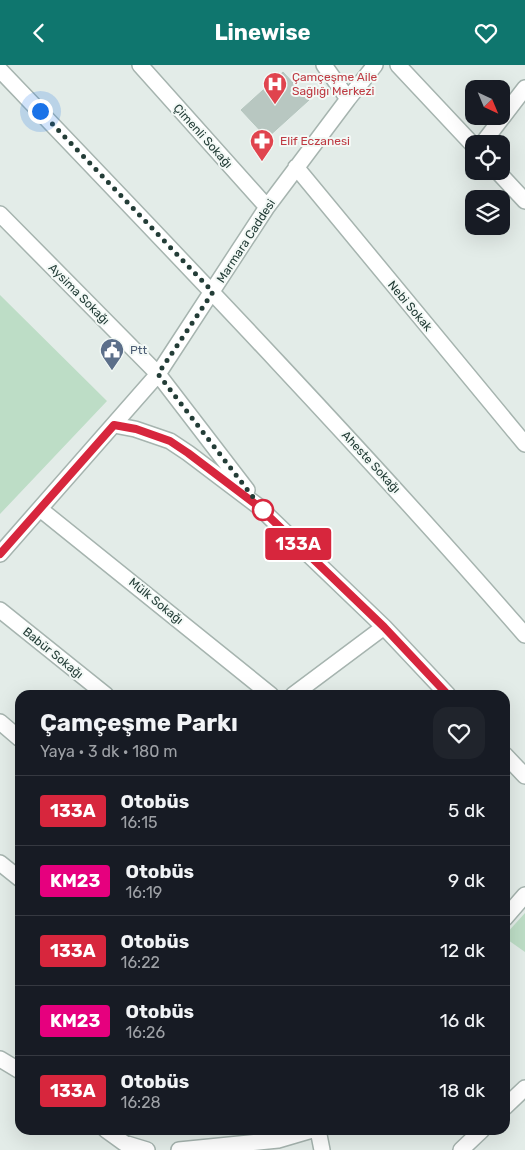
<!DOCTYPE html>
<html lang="tr">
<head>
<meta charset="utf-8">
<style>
  :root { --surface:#171b24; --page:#20242c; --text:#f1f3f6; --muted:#9ea1a6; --line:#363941; --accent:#0f766e }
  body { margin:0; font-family:Rubik,sans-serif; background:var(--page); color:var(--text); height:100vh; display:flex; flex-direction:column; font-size:19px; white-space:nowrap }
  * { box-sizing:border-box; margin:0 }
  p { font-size:16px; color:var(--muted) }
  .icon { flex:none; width:28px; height:28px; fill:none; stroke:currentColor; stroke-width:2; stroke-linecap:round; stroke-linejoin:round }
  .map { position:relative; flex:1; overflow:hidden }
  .side { position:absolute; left:15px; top:625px; width:495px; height:445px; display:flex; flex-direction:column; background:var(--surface); border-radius:15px; box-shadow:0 5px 20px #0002 }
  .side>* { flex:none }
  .badge { padding:0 10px; border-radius:4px; font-size:18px; line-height:32px }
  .needle { width:32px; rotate:136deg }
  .buttons { position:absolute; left:465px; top:15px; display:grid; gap:10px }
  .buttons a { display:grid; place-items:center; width:45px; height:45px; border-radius:10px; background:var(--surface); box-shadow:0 5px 20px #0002; font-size:25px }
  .you { position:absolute; width:25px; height:25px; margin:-12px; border:4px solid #fff; border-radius:50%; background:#1a73e8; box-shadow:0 0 0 8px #1a73e833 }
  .map>.badge { position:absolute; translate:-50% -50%; box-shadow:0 0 0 2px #fff }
  .round { display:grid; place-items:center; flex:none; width:52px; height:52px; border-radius:15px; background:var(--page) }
  .headline { display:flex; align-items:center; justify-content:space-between; height:85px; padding:0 25px }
  h1 { font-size:24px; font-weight:700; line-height:38px }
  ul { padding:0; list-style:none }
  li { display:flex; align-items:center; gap:15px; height:70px; padding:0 25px; border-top:1px solid var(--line) }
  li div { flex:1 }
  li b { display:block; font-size:19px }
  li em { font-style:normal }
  li .badge { min-width:55px; font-weight:700; text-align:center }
  header { display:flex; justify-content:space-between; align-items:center; height:65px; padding:0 25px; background:var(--accent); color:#fff; font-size:22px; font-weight:700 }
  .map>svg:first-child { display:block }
  .green { fill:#bdddc6 }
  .building { fill:#b8c7c1; stroke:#b5c6bf }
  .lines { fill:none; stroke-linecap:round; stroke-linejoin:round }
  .minor-casing { stroke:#a6b4af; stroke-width:18 }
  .minor { stroke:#fff; stroke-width:15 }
  .line-casing { stroke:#fff; stroke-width:11 }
  .line { stroke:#d7263d; stroke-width:8 }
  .walk { stroke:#233d37; stroke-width:5; stroke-dasharray:0 9 }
  .stop-dot { fill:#fff; stroke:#d7263d; stroke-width:2.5 }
  .labels { text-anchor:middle; stroke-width:4; stroke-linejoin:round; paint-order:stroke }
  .health-label { font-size:12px; fill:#be3a42; stroke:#f3f9f6; text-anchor:start }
  .street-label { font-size:12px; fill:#233d37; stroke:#f3f9f6 }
  .service-label { font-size:12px; fill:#4e5e75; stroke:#f3f9f6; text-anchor:start }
</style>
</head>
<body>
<header><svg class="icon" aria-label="back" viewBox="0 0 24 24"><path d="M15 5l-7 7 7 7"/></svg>Linewise<svg class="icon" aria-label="heart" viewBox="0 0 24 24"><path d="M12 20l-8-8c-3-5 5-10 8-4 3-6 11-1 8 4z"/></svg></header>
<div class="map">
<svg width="525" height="1085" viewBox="0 0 525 1085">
  <rect width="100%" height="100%" fill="#e3ece8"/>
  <path class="green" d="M0 230 107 336 0 449Z
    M525 848V887L505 873V870Z"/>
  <path class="building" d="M283 7 309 35 267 73 241 45Z"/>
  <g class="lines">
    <g class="minor-casing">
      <path id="minor" d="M140 0 267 142
        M324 0 348 34
        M398 0 474 81
        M0 5C178 191 356 376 525 570
        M482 79 525 23
        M296 102 525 379
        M497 106 525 136
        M0 149 158 309 247 425
        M114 360 135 364 170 376 188 388 258 441 384 562 448 630
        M40 444 271 630
        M0 489 158 309 267 142 348 34 375 0
        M0 545 106 630
        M293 630 384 562
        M0 657 20 674
        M505 690 525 711
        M0 798 20 814
        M505 853 525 830
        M0 994 20 1006
        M505 1042 525 1023
        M106 1065 124 1078 147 1085
        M318 1065 322 1085
        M179 1085 278 1075 312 1065
        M461 1085 482 1065"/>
    </g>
    <use href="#minor" class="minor"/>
  </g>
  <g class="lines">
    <g class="line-casing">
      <path id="line" d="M0 489 114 360 136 364 170 376 188 388 258 441 384 562 448 630"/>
    </g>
    <use href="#line" class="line"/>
    <path class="walk" d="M40 46 213 227 158 309 263 445"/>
  </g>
  <defs>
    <g id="hospital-pin" transform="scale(1.25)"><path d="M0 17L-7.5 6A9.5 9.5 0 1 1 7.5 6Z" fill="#e0444e" stroke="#f3f9f6"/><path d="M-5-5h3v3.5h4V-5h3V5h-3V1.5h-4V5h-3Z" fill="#fff"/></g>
    <g id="pharmacy-pin" transform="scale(1.25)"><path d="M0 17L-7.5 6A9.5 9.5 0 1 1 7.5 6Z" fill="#e0444e" stroke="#f3f9f6"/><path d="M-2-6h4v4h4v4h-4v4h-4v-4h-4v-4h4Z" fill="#fff"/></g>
    <g id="civic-pin" transform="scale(1.25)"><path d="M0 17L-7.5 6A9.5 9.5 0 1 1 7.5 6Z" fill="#5c6f8a" stroke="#f3f9f6"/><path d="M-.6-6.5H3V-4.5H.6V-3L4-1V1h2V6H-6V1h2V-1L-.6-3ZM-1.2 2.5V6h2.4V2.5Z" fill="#fff"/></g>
  </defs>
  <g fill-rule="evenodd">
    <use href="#hospital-pin" x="275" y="19"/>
    <use href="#pharmacy-pin" x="262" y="76"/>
    <use href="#civic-pin" x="112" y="285"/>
  </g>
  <circle class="stop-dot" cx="263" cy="445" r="10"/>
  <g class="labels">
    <g class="health-label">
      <text x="292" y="16">Çamçeşme Aile<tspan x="292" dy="14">Sağlığı Merkezi</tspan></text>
      <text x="280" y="80">Elif Eczanesi</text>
    </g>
    <g class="street-label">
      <text transform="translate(203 71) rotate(48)" y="4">Çimenli Sokağı</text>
      <text transform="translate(246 176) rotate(-57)" y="4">Marmara Caddesi</text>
      <text transform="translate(79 229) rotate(45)" y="4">Aysima Sokağı</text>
      <text transform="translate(410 241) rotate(50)" y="4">Nebi Sokak</text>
      <text transform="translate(371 397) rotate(47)" y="4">Aheste Sokağı</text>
      <text transform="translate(156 536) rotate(39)" y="4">Mülk Sokağı</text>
      <text transform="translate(53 588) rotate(39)" y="4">Babür Sokağı</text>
    </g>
    <g class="service-label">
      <text x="130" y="289">Ptt</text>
    </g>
  </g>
</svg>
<div class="buttons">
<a><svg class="needle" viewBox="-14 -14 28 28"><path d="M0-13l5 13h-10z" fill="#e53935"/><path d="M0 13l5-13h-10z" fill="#9ea1a6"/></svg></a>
<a><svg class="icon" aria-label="locate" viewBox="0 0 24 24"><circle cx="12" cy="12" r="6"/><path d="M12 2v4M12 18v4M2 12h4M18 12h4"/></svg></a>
<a><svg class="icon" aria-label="layers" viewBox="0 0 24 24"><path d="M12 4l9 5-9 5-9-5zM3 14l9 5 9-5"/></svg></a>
</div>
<div class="you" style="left:40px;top:46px"></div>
<b class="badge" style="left:298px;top:479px;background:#d7263d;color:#fff">133A</b>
<section class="side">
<div class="headline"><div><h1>Çamçeşme Parkı</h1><p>Yaya · 3 dk · 180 m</p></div><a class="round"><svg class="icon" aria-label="heart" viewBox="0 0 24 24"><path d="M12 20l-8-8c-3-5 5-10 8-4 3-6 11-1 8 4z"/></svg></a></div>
<ul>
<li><span class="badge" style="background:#d7263d;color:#fff">133A</span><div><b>Otobüs</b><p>16:15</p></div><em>5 dk</em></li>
<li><span class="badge" style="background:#e6007e;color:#fff">KM23</span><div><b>Otobüs</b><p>16:19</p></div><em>9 dk</em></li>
<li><span class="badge" style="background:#d7263d;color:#fff">133A</span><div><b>Otobüs</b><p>16:22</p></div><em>12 dk</em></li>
<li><span class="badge" style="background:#e6007e;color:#fff">KM23</span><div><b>Otobüs</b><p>16:26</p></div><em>16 dk</em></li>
<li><span class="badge" style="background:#d7263d;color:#fff">133A</span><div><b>Otobüs</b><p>16:28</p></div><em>18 dk</em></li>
</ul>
</section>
</div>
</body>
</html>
